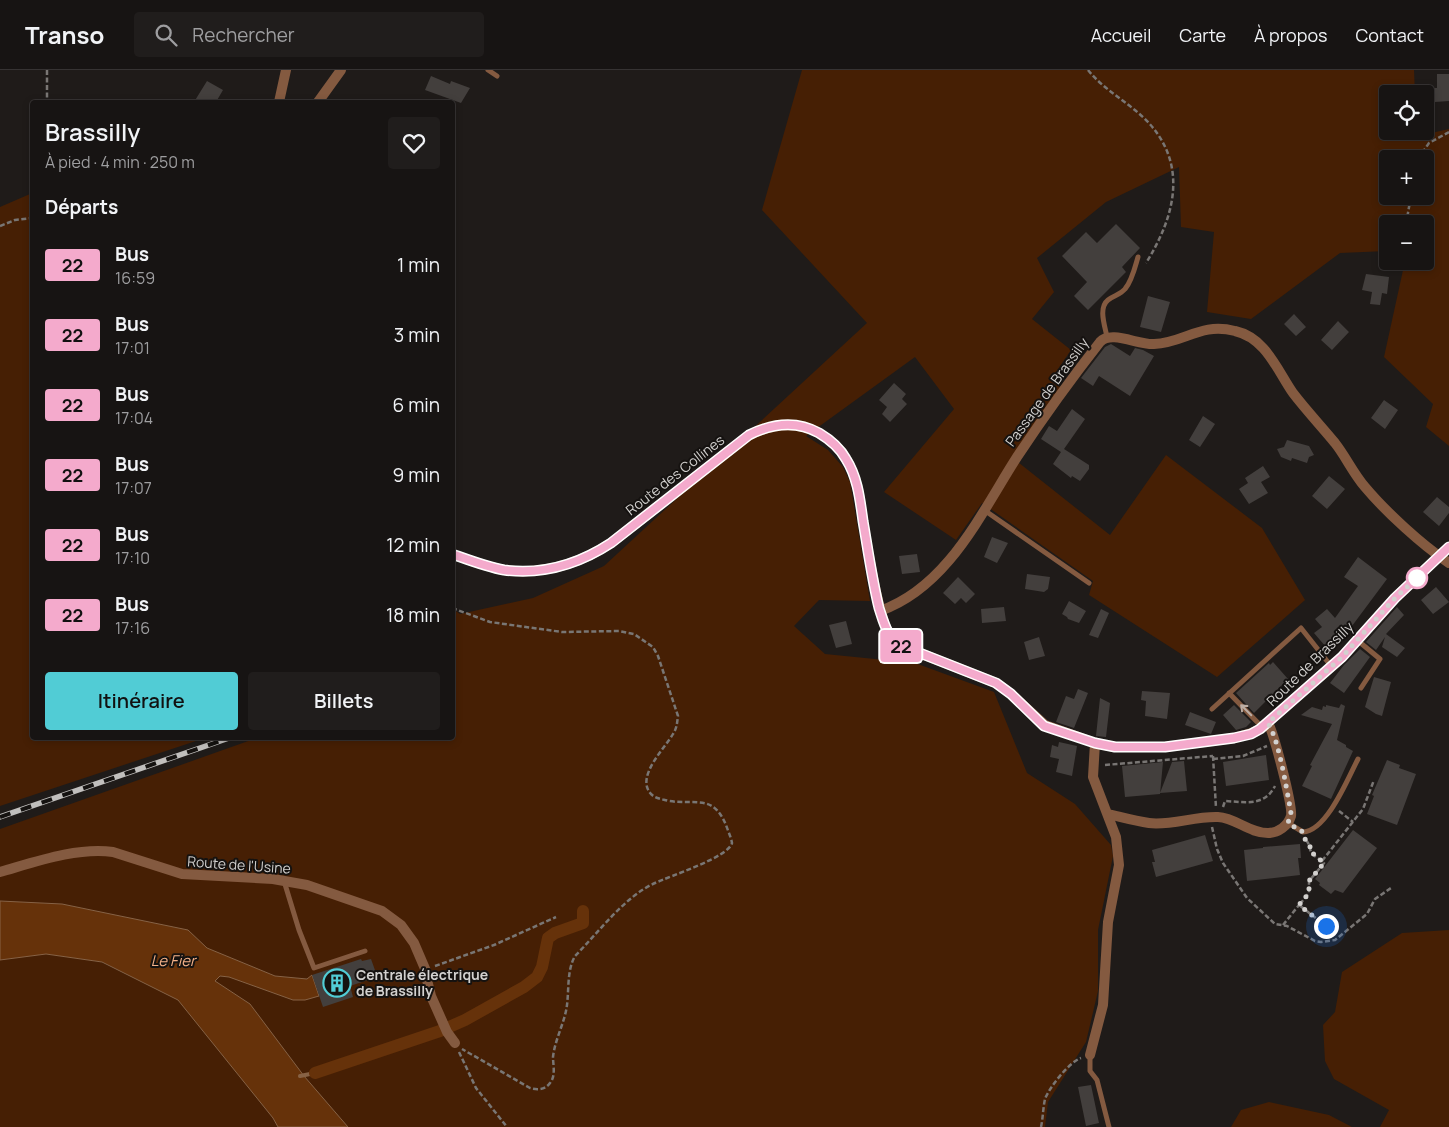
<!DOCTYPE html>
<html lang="fr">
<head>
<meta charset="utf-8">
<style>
  :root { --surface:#171413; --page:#201d1c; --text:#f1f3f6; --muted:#9e9ea0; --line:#363333; --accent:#51ccd5 }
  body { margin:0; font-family:Manrope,sans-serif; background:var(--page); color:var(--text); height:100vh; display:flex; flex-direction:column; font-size:19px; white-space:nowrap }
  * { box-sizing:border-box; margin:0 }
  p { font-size:16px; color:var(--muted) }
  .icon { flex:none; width:28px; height:28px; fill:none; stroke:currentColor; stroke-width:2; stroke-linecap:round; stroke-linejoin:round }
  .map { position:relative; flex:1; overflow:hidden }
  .panel { position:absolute; left:30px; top:30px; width:425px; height:640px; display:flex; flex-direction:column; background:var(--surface); border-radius:5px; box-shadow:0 2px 8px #0003,0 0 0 1px var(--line) }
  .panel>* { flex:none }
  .badge { padding:0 10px; border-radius:4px; font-size:18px; line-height:32px }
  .fabs { position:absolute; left:1379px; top:15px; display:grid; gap:10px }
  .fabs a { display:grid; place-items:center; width:55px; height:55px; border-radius:5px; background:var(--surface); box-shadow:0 2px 8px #0003,0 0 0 1px var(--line); font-size:25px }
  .you { position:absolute; width:25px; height:25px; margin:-12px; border:4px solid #fff; border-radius:50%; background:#1a73e8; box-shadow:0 0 0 8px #1a73e833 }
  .map>.badge { position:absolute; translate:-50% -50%; box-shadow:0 0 0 2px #fff }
  h2 { padding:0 15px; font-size:19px; line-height:45px }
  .round { display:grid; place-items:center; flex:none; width:52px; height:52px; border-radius:5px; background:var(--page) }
  .headline { display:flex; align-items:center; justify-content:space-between; height:85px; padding:0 15px }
  h1 { font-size:24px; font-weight:600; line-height:38px }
  .primary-button { display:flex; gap:10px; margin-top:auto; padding:10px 15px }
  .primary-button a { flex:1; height:58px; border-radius:5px; background:var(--accent); color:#111; font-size:20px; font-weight:600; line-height:58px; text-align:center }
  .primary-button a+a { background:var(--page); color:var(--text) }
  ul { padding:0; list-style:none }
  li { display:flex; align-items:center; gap:15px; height:70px; padding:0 15px }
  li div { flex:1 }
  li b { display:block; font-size:19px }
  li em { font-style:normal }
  li .badge { min-width:55px; font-weight:700; text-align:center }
  header { display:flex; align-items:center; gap:30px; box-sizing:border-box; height:70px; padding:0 25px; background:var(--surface); border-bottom:1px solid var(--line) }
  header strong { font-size:24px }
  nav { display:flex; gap:28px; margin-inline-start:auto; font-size:18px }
  .search { width:350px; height:45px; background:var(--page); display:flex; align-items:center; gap:12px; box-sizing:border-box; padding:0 18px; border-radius:5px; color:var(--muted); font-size:19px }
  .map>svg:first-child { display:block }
  .green { fill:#461f04; fill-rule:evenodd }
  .water { fill:#66320a; stroke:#876245 }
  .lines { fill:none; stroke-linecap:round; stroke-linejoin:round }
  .stream { stroke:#876245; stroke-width:4 }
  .canal { stroke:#66320a; stroke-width:12 }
  .building { fill:#433f3d }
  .path { stroke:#797674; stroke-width:2.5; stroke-dasharray:5 2.5; stroke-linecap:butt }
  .lane { stroke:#845a40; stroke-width:5 }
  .street { stroke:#845a40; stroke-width:10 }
  .rail-casing { stroke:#c1bfbd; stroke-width:5.5 }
  .rail { stroke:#151210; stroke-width:4; stroke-dasharray:11; stroke-linecap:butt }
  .oneway { stroke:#bbada4 }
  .line-casing { stroke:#fff; stroke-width:11 }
  .line { stroke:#f4aacc; stroke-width:8 }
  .walk { stroke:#d3d1cf; stroke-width:5; stroke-dasharray:0 9 }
  .stop-dot { fill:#fff; stroke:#f4aacc; stroke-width:2.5 }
  .labels { text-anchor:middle; stroke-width:4; stroke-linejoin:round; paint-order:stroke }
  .street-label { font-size:14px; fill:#d3d1cf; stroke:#151210 }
  .poi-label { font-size:14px; font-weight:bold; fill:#d3d1cf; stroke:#151210; text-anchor:start }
  .water-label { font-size:15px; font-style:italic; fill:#f4b188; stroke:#151210 }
</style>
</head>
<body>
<header>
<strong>Transo</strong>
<div class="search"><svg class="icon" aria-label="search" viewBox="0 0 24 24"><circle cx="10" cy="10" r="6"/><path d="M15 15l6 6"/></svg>Rechercher</div>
<nav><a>Accueil</a><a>Carte</a><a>À propos</a><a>Contact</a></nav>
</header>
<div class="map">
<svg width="1449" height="1057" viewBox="0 0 1449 1057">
  <rect width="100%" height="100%" fill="#1f1b19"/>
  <path class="green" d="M802 0H1414L1415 24H1388V61H1417L1418 66 1449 59V376L1426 357 1433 334 1384 287 1405 191H1425V154H1388L1387 181 1340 183 1251 249 1207 242 1214 162 1181 157 1179 97 1106 132 1037 188 1054 222 1032 249 1071 280 1054 305 1060 317 1014 389 1110 465 1166 385 1262 458 1305 530 1217 607 1089 525 1093 511 982 433 956 470 884 422 954 339 915 287 806 366 828 380 843 397 850 412 870 531 819 530 794 556 825 584 915 593 994 622 1027 703 1075 734 1111 775 1113 786 1098 860V921L1086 972 1048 1032 1045 1057H348L304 1006 250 934 215 911 220 906 229 907 293 930 312 905 308 909 275 906 207 878 188 860 62 834 0 831V759L257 668H452L453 539 460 544 533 528 604 496 867 253 762 140ZM1388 89H1425V126H1388Z
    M30 124 32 163V668H205L0 736V137Z
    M1449 860V1057H1380L1389 1040 1334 1009 1325 991 1323 955 1335 942 1342 902 1402 863Z
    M46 884 101 892 178 930 273 1048 278 1057H0V890Z
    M1269 1032 1329 1045 1352 1057H1231L1241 1040Z"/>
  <path class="water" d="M0 831 62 834 188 860 207 878 275 906 307 909 312 905 319 926 305 930H293L229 907 220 906 215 911 250 934 304 1006 348 1057H278L273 1048 178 930 102 892 46 884 0 890Z"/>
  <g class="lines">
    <path class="stream" d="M300 1006 315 1003"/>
    <path class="canal" d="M315 1003 440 961 465 950 524 917 537 907 542 897 548 868 555 863 583 853V841"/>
  </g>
  <path class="building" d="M1437 4H1449V31L1435 32 1434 18H1437Z
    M431 6 450 14 451 11 470 18 461 33 425 20Z
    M207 11 223 20 216 32H194Z
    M1116 154 1140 178 1122 197 1126 202 1088 240 1074 226 1087 212 1062 186 1086 162 1097 173Z
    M1366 204 1389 207 1387 224 1382 223 1380 235 1370 234 1372 222 1362 220Z
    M1148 226 1170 232 1161 262 1140 257Z
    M1294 244 1306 257 1296 266 1284 254Z
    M1338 251 1349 262 1332 280 1321 270Z
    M1111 274 1130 286 1135 278 1143 280 1154 286 1130 326 1099 306 1093 316 1081 308 1105 277Z
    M894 313 906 324 902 329 907 334 890 352 882 344 887 337 879 330Z
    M1384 330 1398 340 1385 359 1371 348Z
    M1072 339 1085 349 1064 379 1089 395V399L1080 411 1072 406 1071 408 1053 394 1061 382 1041 369 1049 356 1057 361Z
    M1203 346 1215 354 1200 377 1189 370Z
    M1287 370 1309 376 1314 385 1309 387 1307 393 1292 388 1291 391 1281 387 1277 379 1284 377Z
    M1263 396 1270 407 1261 412 1268 423 1249 434 1239 419 1248 413 1245 408Z
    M1329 406 1345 419 1327 439 1312 426Z
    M1437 427 1449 437V443L1439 456 1423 442Z
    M992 467 1008 473 997 493 984 487Z
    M917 484 920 502 902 504 899 486Z
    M1358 487 1387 509 1352 556 1326 577 1314 563 1322 557 1315 549 1327 539 1335 548 1358 516 1344 507Z
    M1027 504 1050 507 1048 519 1044 522 1025 519Z
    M958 507 975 524 966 533 961 528 955 534 943 523Z
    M1436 517 1449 532 1433 544 1421 530Z
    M1069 531 1086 541 1079 553 1068 549 1067 547 1062 544Z
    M1004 537 1006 551 982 553 981 539Z
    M1397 537 1404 545 1386 564 1405 578 1397 587 1382 577 1385 567 1376 580 1366 572Z
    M1101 539 1109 543 1098 568 1089 565Z
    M846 551 852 574 836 578 829 555Z
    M1039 567 1045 586 1029 590 1024 572Z
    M1360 579 1370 587 1344 623 1330 613 1344 595Z
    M1273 592 1288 609 1254 643 1236 623 1269 593 1270 595Z
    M1374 607 1391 612 1382 646 1376 644 1365 637Z
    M1078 619 1088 623 1074 658 1056 652 1066 626 1074 629Z
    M1142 621 1170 623 1167 649 1145 646 1146 631 1141 630Z
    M1100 628 1110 633 1106 667 1096 666Z
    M1341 634 1345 636 1337 670 1346 675V677L1353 681 1331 729 1302 716 1312 696 1310 695 1332 654 1301 645 1312 637 1322 640 1323 636 1326 637V635L1339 638Z
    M1234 635 1251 652 1246 657 1236 660 1223 645Z
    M1190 642 1216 652 1211 664 1185 655Z
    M1059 672 1077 676 1072 706 1056 702 1059 689 1050 687 1052 675 1058 677Z
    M1266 685 1269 710 1226 716 1223 692Z
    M1387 690 1400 695 1399 698 1416 704 1397 755 1367 744 1374 726 1372 725Z
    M1184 691 1187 721 1160 723 1172 692Z
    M1163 692 1160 724 1125 727 1122 696Z
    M1353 760 1377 778 1343 823 1335 820 1331 824 1319 815 1320 813 1315 809Z
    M1205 765 1213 791 1156 807 1152 792H1155L1152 780Z
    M1300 774 1301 788H1298L1300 805 1247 811 1244 780 1263 778V777Z
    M361 889 362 891 371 889 376 903 367 906 368 910 350 916 353 927 323 937 312 905Z
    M1091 1015 1099 1053 1086 1056 1078 1017Z"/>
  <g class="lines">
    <path class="path" d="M47 0V32
      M1088 0C1103 19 1126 31 1144 48 1189 92 1176 145 1146 193
      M1418 89 1429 73 1449 62
      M1406 154 1411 126
      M0 156 15 150 32 148
      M452 538 490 552 562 562 619 561 634 564 653 577 658 586 678 646C677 653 677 658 673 664 665 678 635 707 651 724 656 729 662 729 669 731 697 735 713 724 726 755 728 761 731 767 732 773 729 787 670 806 655 813 624 827 599 862 575 886 567 900 569 919 567 935 565 952 555 969 553 987 553 995 556 1006 550 1013 545 1020 537 1020 530 1018L462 979
      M1213 686 1216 738
      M1213 689 1243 686 1267 676
      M1105 695 1213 686
      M1223 737 1225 731C1245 732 1264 737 1275 716
      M1339 741 1353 752
      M1212 757 1217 779 1223 793 1247 828 1275 854 1287 856 1315 871 1321 872 1335 870 1367 844 1375 829 1391 818
      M1306 770C1310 775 1309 777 1311 782 1313 786 1321 790 1324 793L1309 811V823L1299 835 1326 856
      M1322 791 1363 739 1374 710
      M1283 855 1299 835
      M435 896 494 875 556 847
      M459 982 476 1018 507 1057
      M1041 1057C1043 1048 1043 1038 1045 1029 1049 1018 1069 992 1081 988"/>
    <path class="lane" d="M488 0 497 6
      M1107 267C1105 256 1098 238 1108 230 1114 225 1120 225 1125 219 1132 211 1135 197 1138 187
      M984 440 1089 513
      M1357 570 1380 589 1361 618
      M1229 623 1262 657
      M1212 639 1301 558 1331 596
      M1288 753 1303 762C1327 761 1348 708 1358 689
      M284 811 299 860 314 898 365 881
      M1090 985V1001L1097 1010 1109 1057"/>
    <path class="street" d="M279 32 286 0
      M318 32 341 0
      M452 484C469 490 487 497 504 500 543 505 579 494 611 473L749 365C771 355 796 350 819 363 830 369 840 378 846 389 858 408 860 430 863 451 868 480 872 509 880 538 884 553 887 568 902 576L996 613 1011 624 1045 655 1095 673 1115 677H1165L1234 668 1251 663 1260 659 1342 587 1395 528 1449 477
      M880 541C948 517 981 443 1017 387 1043 348 1071 309 1100 272 1111 260 1138 275 1154 274 1185 273 1200 252 1235 261 1266 268 1277 300 1293 323 1306 340 1321 356 1335 373 1346 387 1353 403 1365 417 1386 442 1422 475 1449 493
      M1108 744C1121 747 1135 751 1149 753 1170 756 1195 746 1218 747 1236 748 1249 763 1268 763 1278 763 1288 756 1291 746 1293 737 1274 663 1268 653
      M0 802C35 792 77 777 113 782L182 804 273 809 307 815 382 841 401 855 414 873 426 901 427 910 431 926 447 962 455 973
      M1090 985 1103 935 1108 852 1119 795 1116 767 1093 707 1095 673"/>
    <g class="rail-casing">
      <path id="rail" d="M0 747 229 668"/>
    </g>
    <use href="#rail" class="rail"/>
  </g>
  <defs><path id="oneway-shaft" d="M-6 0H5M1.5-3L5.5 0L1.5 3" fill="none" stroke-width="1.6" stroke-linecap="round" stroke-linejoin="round" transform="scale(1.25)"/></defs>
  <use class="oneway" href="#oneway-shaft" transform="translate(1246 640) rotate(-135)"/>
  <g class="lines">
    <g class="line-casing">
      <path id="line" d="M452 484C469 490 487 497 504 500 543 505 579 494 611 473L749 365C771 354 796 350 819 363 829 369 840 378 846 389 858 408 860 430 863 451 868 480 872 509 879 538 884 553 887 568 902 576L996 613 1011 624 1044 656 1095 673 1115 677H1165L1234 668 1251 664 1260 659 1342 587 1395 528 1449 477"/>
    </g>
    <use href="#line" class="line"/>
    <path class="walk" d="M1326 856 1299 835 1309 823V811L1324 793 1310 781V776L1305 769 1303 762 1288 753 1291 742C1286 718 1280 673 1268 653L1342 587 1395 528 1417 508"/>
  </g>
  <defs>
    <g id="building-ring" transform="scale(1.4375)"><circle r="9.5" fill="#151210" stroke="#51ccd5" stroke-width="1.5"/><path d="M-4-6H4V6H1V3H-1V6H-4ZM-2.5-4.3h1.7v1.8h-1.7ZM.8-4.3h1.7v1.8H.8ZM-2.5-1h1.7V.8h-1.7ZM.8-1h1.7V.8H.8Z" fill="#51ccd5"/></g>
  </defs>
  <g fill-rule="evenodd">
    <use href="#building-ring" x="337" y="913"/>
  </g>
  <circle class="stop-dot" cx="1417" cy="508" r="10"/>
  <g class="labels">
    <g class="street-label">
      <text transform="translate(1047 322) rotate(-54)" y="5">Passage de Brassilly</text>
      <text transform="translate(675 405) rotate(-38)" y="5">Route des Collines</text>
      <text transform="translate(1310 594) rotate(-44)" y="5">Route de Brassilly</text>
      <text transform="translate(239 795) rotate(4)" y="5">Route de l'Usine</text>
    </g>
    <g class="poi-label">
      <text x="356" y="910">Centrale électrique<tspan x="356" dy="16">de Brassilly</tspan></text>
    </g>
    <g class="water-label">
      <text x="173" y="896">Le Fier</text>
    </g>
  </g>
</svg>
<div class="fabs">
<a><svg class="icon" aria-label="locate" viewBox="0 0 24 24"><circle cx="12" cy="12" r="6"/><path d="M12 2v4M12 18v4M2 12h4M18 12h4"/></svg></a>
<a>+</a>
<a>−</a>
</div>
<div class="you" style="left:1326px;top:856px"></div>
<b class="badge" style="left:901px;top:576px;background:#f4aacc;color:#111">22</b>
<section class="panel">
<div class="headline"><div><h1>Brassilly</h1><p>À pied · 4 min · 250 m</p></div><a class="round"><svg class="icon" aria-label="heart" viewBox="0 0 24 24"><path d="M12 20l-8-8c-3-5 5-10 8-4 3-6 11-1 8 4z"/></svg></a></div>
<h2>Départs</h2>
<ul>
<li><span class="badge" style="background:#f4aacc;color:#111">22</span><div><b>Bus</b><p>16:59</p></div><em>1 min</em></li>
<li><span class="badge" style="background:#f4aacc;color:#111">22</span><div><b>Bus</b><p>17:01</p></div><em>3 min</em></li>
<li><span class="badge" style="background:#f4aacc;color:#111">22</span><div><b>Bus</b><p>17:04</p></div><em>6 min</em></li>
<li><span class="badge" style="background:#f4aacc;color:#111">22</span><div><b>Bus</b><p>17:07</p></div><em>9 min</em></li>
<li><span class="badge" style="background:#f4aacc;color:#111">22</span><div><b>Bus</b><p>17:10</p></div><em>12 min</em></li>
<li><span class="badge" style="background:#f4aacc;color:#111">22</span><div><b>Bus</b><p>17:16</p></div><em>18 min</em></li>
</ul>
<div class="primary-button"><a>Itinéraire</a><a>Billets</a></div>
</section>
</div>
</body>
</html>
